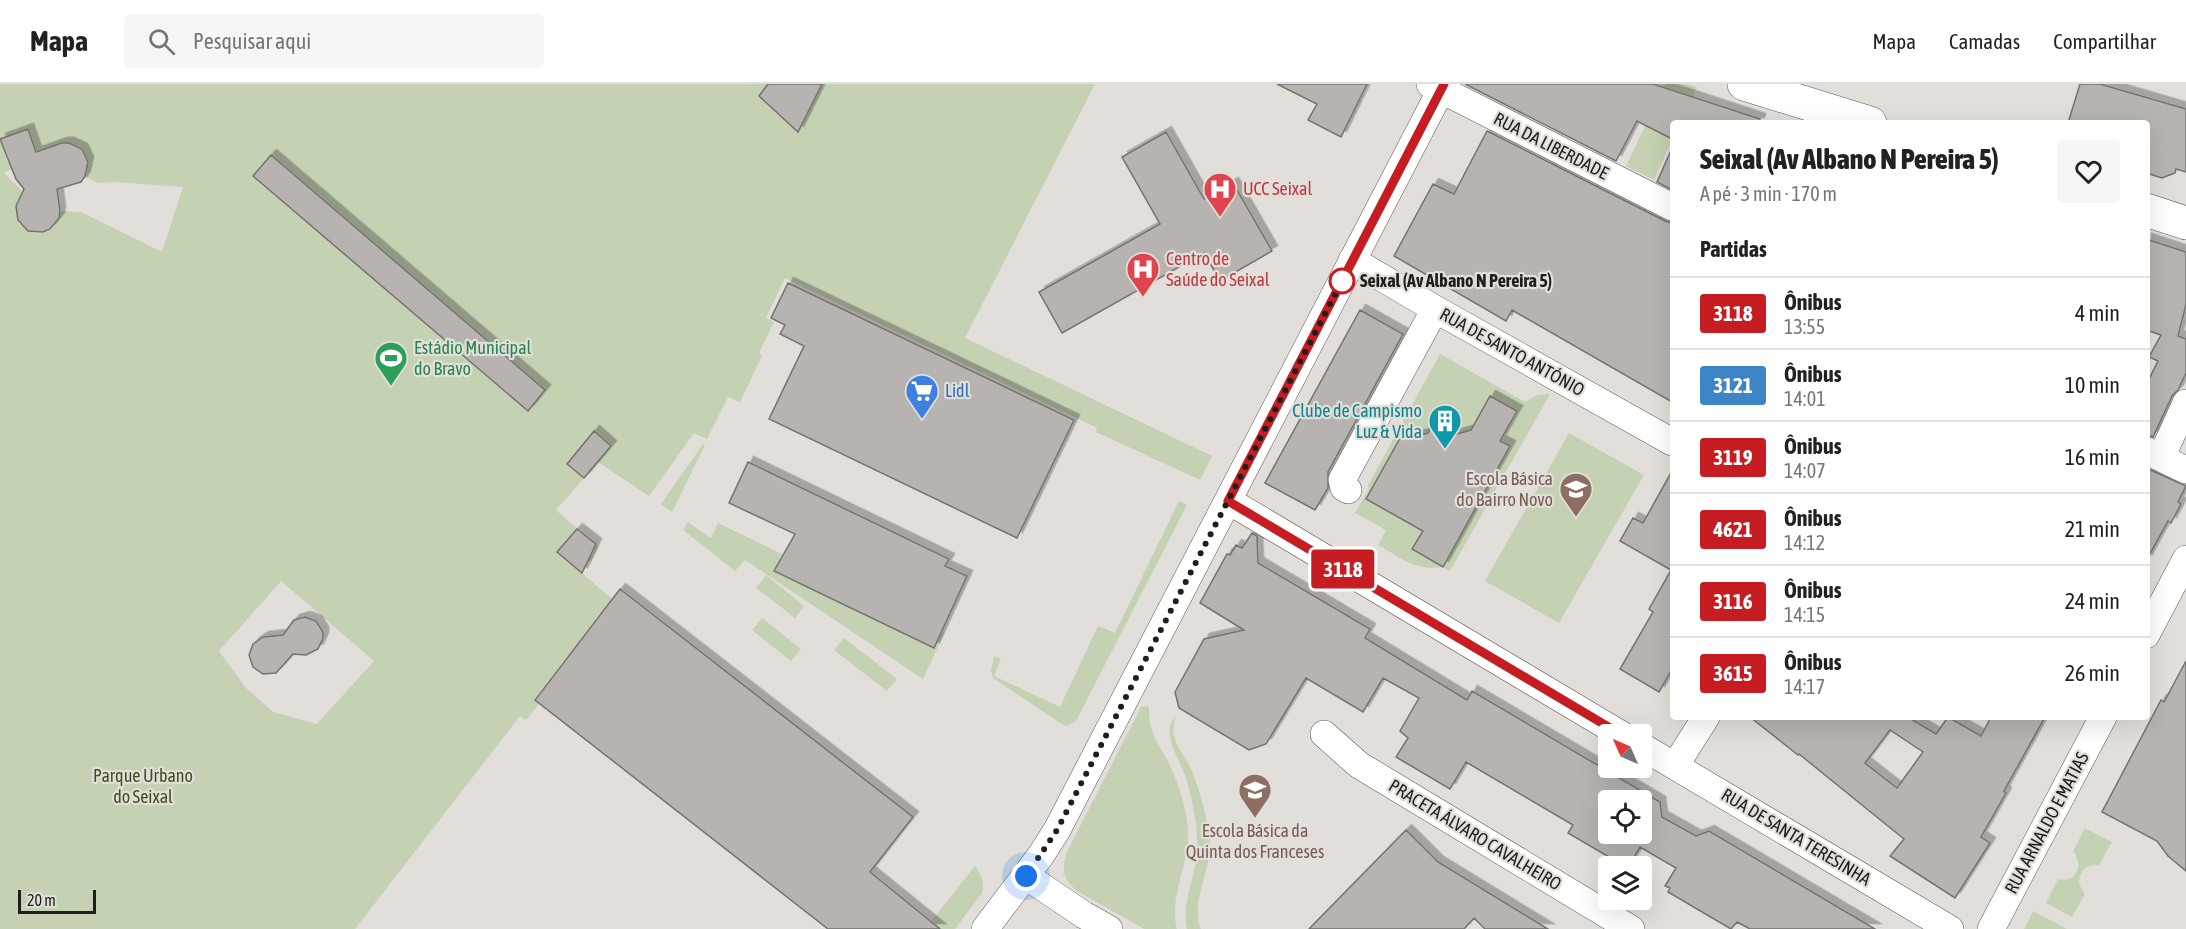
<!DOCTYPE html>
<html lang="pt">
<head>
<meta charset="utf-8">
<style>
  :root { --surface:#fff; --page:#f6f6f6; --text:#222; --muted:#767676; --line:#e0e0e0 }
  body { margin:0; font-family:"Asap Condensed",sans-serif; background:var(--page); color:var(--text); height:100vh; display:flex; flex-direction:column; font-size:22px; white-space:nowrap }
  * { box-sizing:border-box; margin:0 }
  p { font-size:20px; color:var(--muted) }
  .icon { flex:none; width:33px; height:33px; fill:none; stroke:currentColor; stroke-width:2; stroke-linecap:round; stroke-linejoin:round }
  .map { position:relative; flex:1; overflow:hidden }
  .panel { position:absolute; left:1670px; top:36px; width:480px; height:600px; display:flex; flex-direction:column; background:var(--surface); border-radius:6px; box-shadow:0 6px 24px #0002 }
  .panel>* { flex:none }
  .badge { padding:0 12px; border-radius:4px; font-size:21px; line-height:39px }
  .needle { width:39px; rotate:315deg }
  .fabs { position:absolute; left:1598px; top:640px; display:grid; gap:12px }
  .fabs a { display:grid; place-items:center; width:54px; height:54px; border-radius:6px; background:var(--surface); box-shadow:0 6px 24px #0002; font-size:30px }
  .scale { position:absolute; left:18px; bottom:15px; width:78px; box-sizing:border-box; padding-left:6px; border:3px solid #201e1d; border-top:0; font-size:16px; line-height:21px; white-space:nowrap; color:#201e1d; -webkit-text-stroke:4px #e2dfdb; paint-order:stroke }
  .you { position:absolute; width:30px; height:30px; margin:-15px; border:4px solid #fff; border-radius:50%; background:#1a73e8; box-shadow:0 0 0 9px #1a73e833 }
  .map>.badge { position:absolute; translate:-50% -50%; box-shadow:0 0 0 3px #fff }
  h2 { padding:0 30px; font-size:22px; line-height:54px }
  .round { display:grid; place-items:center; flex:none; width:63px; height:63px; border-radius:6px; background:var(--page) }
  .headline { display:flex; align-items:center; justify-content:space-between; height:102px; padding:0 30px }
  h1 { font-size:28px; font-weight:800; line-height:45px }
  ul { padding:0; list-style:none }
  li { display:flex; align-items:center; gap:18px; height:72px; padding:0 30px; border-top:2px solid var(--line) }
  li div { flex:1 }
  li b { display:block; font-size:22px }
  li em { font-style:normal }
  li .badge { min-width:66px; font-weight:700; text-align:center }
  header { display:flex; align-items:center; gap:36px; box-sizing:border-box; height:84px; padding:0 30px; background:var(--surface); border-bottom:2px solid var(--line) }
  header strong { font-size:28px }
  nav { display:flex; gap:33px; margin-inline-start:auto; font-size:21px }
  .search { width:420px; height:54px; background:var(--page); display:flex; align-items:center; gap:15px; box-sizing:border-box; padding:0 21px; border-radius:6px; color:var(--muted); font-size:22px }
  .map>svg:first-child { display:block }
  .green { fill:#c4d1b2; fill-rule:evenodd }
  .building { fill:#b6b3b0; stroke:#75736f; stroke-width:1.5; fill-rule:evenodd; filter:url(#shadow) }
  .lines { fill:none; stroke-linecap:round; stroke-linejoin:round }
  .minor-casing { stroke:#5c5956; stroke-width:28 }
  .major-casing { stroke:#5c5956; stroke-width:34 }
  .minor { stroke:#fff; stroke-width:27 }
  .major { stroke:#fff; stroke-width:33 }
  .line-casing { stroke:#fff; stroke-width:14 }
  .line { stroke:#c61d23; stroke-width:9 }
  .walk { stroke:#201e1d; stroke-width:6; stroke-dasharray:0 10.8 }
  .stop-dot { fill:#fff; stroke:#c61d23; stroke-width:3 }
  .labels { text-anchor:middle; stroke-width:4.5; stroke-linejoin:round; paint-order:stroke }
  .street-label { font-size:18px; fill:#201e1d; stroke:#e2dfdb }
  .health-label { font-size:18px; fill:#be3a42; stroke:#e2dfdb; text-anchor:start }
  .stop-label { font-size:18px; font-weight:bold; fill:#201e1d; stroke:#e2dfdb; text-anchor:start }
  .leisure-label { font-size:18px; fill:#27864d; stroke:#e2dfdb; text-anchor:start }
  .shop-label { font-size:18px; fill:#366cbe; stroke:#e2dfdb; text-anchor:start }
  .culture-label { font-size:18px; fill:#0d838f; stroke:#e2dfdb; text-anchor:end }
  .education-label { font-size:18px; fill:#785e54; stroke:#e2dfdb; text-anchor:end }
  .park-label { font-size:18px; fill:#3e5118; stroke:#e2dfdb }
</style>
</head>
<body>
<header>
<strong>Mapa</strong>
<div class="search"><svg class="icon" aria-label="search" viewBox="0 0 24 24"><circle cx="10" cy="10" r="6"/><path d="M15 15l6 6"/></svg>Pesquisar aqui</div>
<nav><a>Mapa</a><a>Camadas</a><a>Compartilhar</a></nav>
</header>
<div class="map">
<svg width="2186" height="845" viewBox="0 0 2186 845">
  <defs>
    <filter id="shadow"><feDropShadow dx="5.5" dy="-5.5" stdDeviation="0" flood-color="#0004"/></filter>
  </defs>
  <rect width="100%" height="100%" fill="#e2dfdb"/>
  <path class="green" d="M0 0H1095L965 254 1212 372 1200 396 1096 348 1097 344 785 194 766 234 774 238 759 269 762 272 740 318 728 313 707 355 694 349 649 412 598 378 556 426 599 463 591 478 588 477 582 489 612 515 534 615 539 620 526 636 520 632 355 845H0ZM28 45 36 66 7 76 0 55ZM62 59C82 59 92 73 85 92L98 99 114 98 183 103 162 168 81 128 60 127C52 168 0 144 24 109L4 89ZM281 497 374 577 317 640 273 628 246 604 219 567Z
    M1665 0H1686L1697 3 1681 39H1672V57L1654 96 1626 82Z
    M1440 270 1525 318 1537 311 1550 310 1450 487 1443 483C1415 487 1401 474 1378 461L1386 446 1355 429 1369 405 1368 401Z
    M1569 349 1644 391 1559 539 1485 497Z
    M703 360 705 361 672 428 661 420Z
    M1179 417 1187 421 1076 637 1066 642 1060 639 993 594 991 587 994 572 1001 575 994 592 1060 623 1098 542 1115 549Z
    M688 438 711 454 718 439 782 470 774 487 933 564 942 547 945 548 923 595 745 476 735 487 683 446Z
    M766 491 804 522 795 534 756 504Z
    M762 534 801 565 791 577 752 546Z
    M844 554 897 595 887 607 834 566Z
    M1149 622C1148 652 1161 661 1172 686 1180 705 1186 724 1188 744 1191 778 1168 812 1177 845H1144L1077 807C1063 795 1061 785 1067 768L1141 623Z
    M1176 631C1167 659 1184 666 1193 690 1200 708 1205 726 1208 744 1209 752 1211 760 1210 768 1207 793 1191 820 1201 845H1187C1182 822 1191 804 1195 782 1200 761 1196 738 1192 717 1190 707 1187 696 1183 686 1176 669 1161 649 1176 631Z
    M2085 744 2112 758 2099 781C2086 780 2079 787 2079 800L2085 810 2072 833 2046 819 2058 795C2077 800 2084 780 2073 767Z
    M975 782C981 790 985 799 982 809L955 845H925Z
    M2033 827 2067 845H2024Z"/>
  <path class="building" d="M768 0H822L798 48 759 12Z
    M1277 0H1367L1341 53 1308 36 1317 20Z
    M1465 0H1653L1760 35 1759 39H1672V55L1637 37 1616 77Z
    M2080 0H2100L2186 25V88L2176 85 2175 89 2162 94 2146 89V39H2068Z
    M28 45 36 68 62 59H69L82 65 88 78 85 92 81 98 57 105 60 127 59 134 50 145 43 148 28 147 18 136 16 122 24 105 16 95 0 55Z
    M1487 47 1665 137 1672 139V318L1512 226 1506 237 1394 172 1433 100 1454 110Z
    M1166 48 1204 115 1233 99 1272 167 1220 197 1204 169 1062 249 1039 208 1160 140 1122 73Z
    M1672 64V106L1657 98Z
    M271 71 545 306 528 327 253 92Z
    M2146 155 2186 168V221L2178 252 2186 255V289L2178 306 2172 312 2153 353 2146 351V301L2158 277 2149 273 2161 251 2146 246Z
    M788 199 1074 336 1017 454 769 335 804 262 780 250 785 241 771 234Z
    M1360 226 1403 250 1328 388V404L1315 426 1265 399Z
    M1490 312 1517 327 1500 357 1510 362 1443 483 1412 465 1423 447 1366 415 1403 349 1412 353 1428 349 1432 340 1453 351 1471 346Z
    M594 347 611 362 584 394 567 380Z
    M748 378 949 475 945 482 967 492 934 564 774 487 795 450 729 419Z
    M2146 384 2186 402 2178 418 2181 420 2171 439 2168 437 2146 477Z
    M1672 387V585L1659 608 1620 585 1653 528 1649 525 1671 486 1620 457 1633 434 1643 439Z
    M577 445 596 460 582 489 557 468Z
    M1252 449 1257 452 1258 479 1370 545 1365 554 1467 616 1472 607 1660 718 1662 733 1696 752 1709 747 1875 845H1750L1737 838 1731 845 1668 808 1670 804 1665 802 1676 784 1640 763 1628 783H1626L1568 749 1573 741 1466 678 1450 705 1396 673 1408 654 1400 647 1419 614 1383 594 1363 628 1306 594 1266 660 1249 666 1179 624 1175 608 1204 555 1244 546 1200 519 1227 470 1230 471 1236 461 1242 464ZM1608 717H1641V750H1608Z
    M620 505 913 733 870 788 940 845H828L535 616Z
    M305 533 316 537 323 548V554L318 565 306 571 293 570 276 589 263 590 253 583 249 571 253 560 263 553 283 551 294 536Z
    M2186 577V787L2168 772 2157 757 2102 728 2161 616 2164 618Z
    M1750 633H1908L1936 650 1948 633 1981 652 1991 633H2045L2004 707 2006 709 1981 753 1990 759 1955 814 1890 772 1904 755 1799 670 1798 671ZM1890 646 1923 668 1897 704 1865 679Z
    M1406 746 1438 778 1548 845H1485L1474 834 1464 845H1309Z"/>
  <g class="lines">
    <g class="minor-casing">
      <path id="minor" d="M1430 0 1672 123
        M1352 176 1435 225 1672 358
        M2147 367 2186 386
        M2161 374 2186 319
        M1348 406 1344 404 1342 396 1435 225
        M1229 417 1622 651
        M2146 551 2186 475
        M1324 650 1359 681 1631 845
        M1641 662 1950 845
        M1675 682 1706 633
        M1026 792 1084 831 1109 845
        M985 845 1041 771 1057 746 1444 0
        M1991 845 2103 633"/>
    </g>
    <g class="major-casing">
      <path id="major" d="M1744 0 1870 39
        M2146 126 2186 139"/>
    </g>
    <use href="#minor" class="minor"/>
    <use href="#major" class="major"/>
  </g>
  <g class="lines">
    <g class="line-casing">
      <path id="line" d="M1444 0 1228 417 1622 651"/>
    </g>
    <use href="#line" class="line"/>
    <path class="walk" d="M1026 792 1057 746 1071 719 1342 197"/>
  </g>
  <defs>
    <g id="hospital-pin" transform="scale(1.725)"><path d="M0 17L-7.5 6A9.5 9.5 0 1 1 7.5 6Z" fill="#e0444e" stroke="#e2dfdb"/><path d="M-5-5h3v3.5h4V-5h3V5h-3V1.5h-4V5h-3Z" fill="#fff"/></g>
    <g id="stadium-pin" transform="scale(1.725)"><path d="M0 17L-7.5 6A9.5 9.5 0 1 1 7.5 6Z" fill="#2e9e5b" stroke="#e2dfdb"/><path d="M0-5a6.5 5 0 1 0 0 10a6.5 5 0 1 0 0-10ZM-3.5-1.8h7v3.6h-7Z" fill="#fff"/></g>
    <g id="supermarket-pin" transform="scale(1.725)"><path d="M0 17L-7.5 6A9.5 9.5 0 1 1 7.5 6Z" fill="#3f7fe0" stroke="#e2dfdb"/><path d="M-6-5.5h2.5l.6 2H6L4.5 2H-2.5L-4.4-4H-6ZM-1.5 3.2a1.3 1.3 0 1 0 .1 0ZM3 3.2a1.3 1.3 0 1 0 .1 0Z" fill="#fff"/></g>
    <g id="building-pin" transform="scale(1.725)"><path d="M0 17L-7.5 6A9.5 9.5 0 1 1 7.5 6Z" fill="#0f9aa8" stroke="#e2dfdb"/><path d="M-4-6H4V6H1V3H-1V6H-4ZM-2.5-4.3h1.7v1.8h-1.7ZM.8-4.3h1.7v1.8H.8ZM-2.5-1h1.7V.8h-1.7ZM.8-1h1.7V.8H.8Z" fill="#fff"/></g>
    <g id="school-pin" transform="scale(1.725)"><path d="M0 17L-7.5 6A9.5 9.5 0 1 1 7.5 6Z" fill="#8d6e63" stroke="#e2dfdb"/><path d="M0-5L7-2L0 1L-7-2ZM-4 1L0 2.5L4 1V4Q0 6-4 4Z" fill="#fff"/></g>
  </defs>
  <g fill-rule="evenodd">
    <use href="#hospital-pin" x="1220" y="105"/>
    <use href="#hospital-pin" x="1143" y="185"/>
    <use href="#stadium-pin" x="391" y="274"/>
    <use href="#supermarket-pin" x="922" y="307"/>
    <use href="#building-pin" x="1445" y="337"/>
    <use href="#school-pin" x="1576" y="405"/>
    <use href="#school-pin" x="1255" y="706"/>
  </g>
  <circle class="stop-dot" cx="1342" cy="197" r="12"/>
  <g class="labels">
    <g class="street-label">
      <text transform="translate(1551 62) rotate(27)" y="6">RUA DA LIBERDADE</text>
      <text transform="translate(1512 268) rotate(29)" y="6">RUA DE SANTO ANTÓNIO</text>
      <text transform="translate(2047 739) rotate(-62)" y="6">RUA ARNALDO E MATIAS</text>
      <text transform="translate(1475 751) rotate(31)" y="6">PRACETA ÁLVARO CAVALHEIRO</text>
      <text transform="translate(1796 753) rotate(31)" y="6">RUA DE SANTA TERESINHA</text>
    </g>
    <g class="health-label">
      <text x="1243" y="111">UCC Seixal</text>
      <text x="1166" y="181">Centro de<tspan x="1166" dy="21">Saúde do Seixal</tspan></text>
    </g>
    <g class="stop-label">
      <text x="1360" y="203">Seixal (Av Albano N Pereira 5)</text>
    </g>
    <g class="leisure-label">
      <text x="414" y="270">Estádio Municipal<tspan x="414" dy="21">do Bravo</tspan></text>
    </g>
    <g class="shop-label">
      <text x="945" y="313">Lidl</text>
    </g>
    <g class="culture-label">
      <text x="1422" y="333">Clube de Campismo<tspan x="1422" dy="21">Luz &amp; Vida</tspan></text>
    </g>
    <g class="education-label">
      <text x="1553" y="401">Escola Básica<tspan x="1553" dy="21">do Bairro Novo</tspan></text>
      <text x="1255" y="753" text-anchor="middle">Escola Básica da<tspan x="1255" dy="21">Quinta dos Franceses</tspan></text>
    </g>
    <g class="park-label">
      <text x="143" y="698">Parque Urbano<tspan x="143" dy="21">do Seixal</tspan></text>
    </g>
  </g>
</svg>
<div class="fabs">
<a><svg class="needle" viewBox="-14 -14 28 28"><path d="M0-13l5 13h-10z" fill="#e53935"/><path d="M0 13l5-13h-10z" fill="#767676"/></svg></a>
<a><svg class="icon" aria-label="locate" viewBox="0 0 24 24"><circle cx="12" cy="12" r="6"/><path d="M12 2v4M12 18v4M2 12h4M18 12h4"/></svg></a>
<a><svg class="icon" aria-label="layers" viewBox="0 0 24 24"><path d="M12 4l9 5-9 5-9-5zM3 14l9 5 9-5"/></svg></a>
</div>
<div class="scale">20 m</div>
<div class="you" style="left:1026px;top:792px"></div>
<b class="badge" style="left:1343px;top:485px;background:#c61d23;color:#fff">3118</b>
<section class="panel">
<div class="headline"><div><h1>Seixal (Av Albano N Pereira 5)</h1><p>A pé · 3 min · 170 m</p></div><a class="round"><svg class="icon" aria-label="heart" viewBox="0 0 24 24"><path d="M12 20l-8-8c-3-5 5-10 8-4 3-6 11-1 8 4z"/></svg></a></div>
<h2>Partidas</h2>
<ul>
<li><span class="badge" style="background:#c61d23;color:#fff">3118</span><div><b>Ônibus</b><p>13:55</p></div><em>4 min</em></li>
<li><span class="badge" style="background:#3d85c6;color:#fff">3121</span><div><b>Ônibus</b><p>14:01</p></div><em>10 min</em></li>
<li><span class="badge" style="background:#c61d23;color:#fff">3119</span><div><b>Ônibus</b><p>14:07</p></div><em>16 min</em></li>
<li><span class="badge" style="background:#c61d23;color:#fff">4621</span><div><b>Ônibus</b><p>14:12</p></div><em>21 min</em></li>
<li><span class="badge" style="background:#c61d23;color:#fff">3116</span><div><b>Ônibus</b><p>14:15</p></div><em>24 min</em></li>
<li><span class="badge" style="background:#c61d23;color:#fff">3615</span><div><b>Ônibus</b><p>14:17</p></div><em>26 min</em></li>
</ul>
</section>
</div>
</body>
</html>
